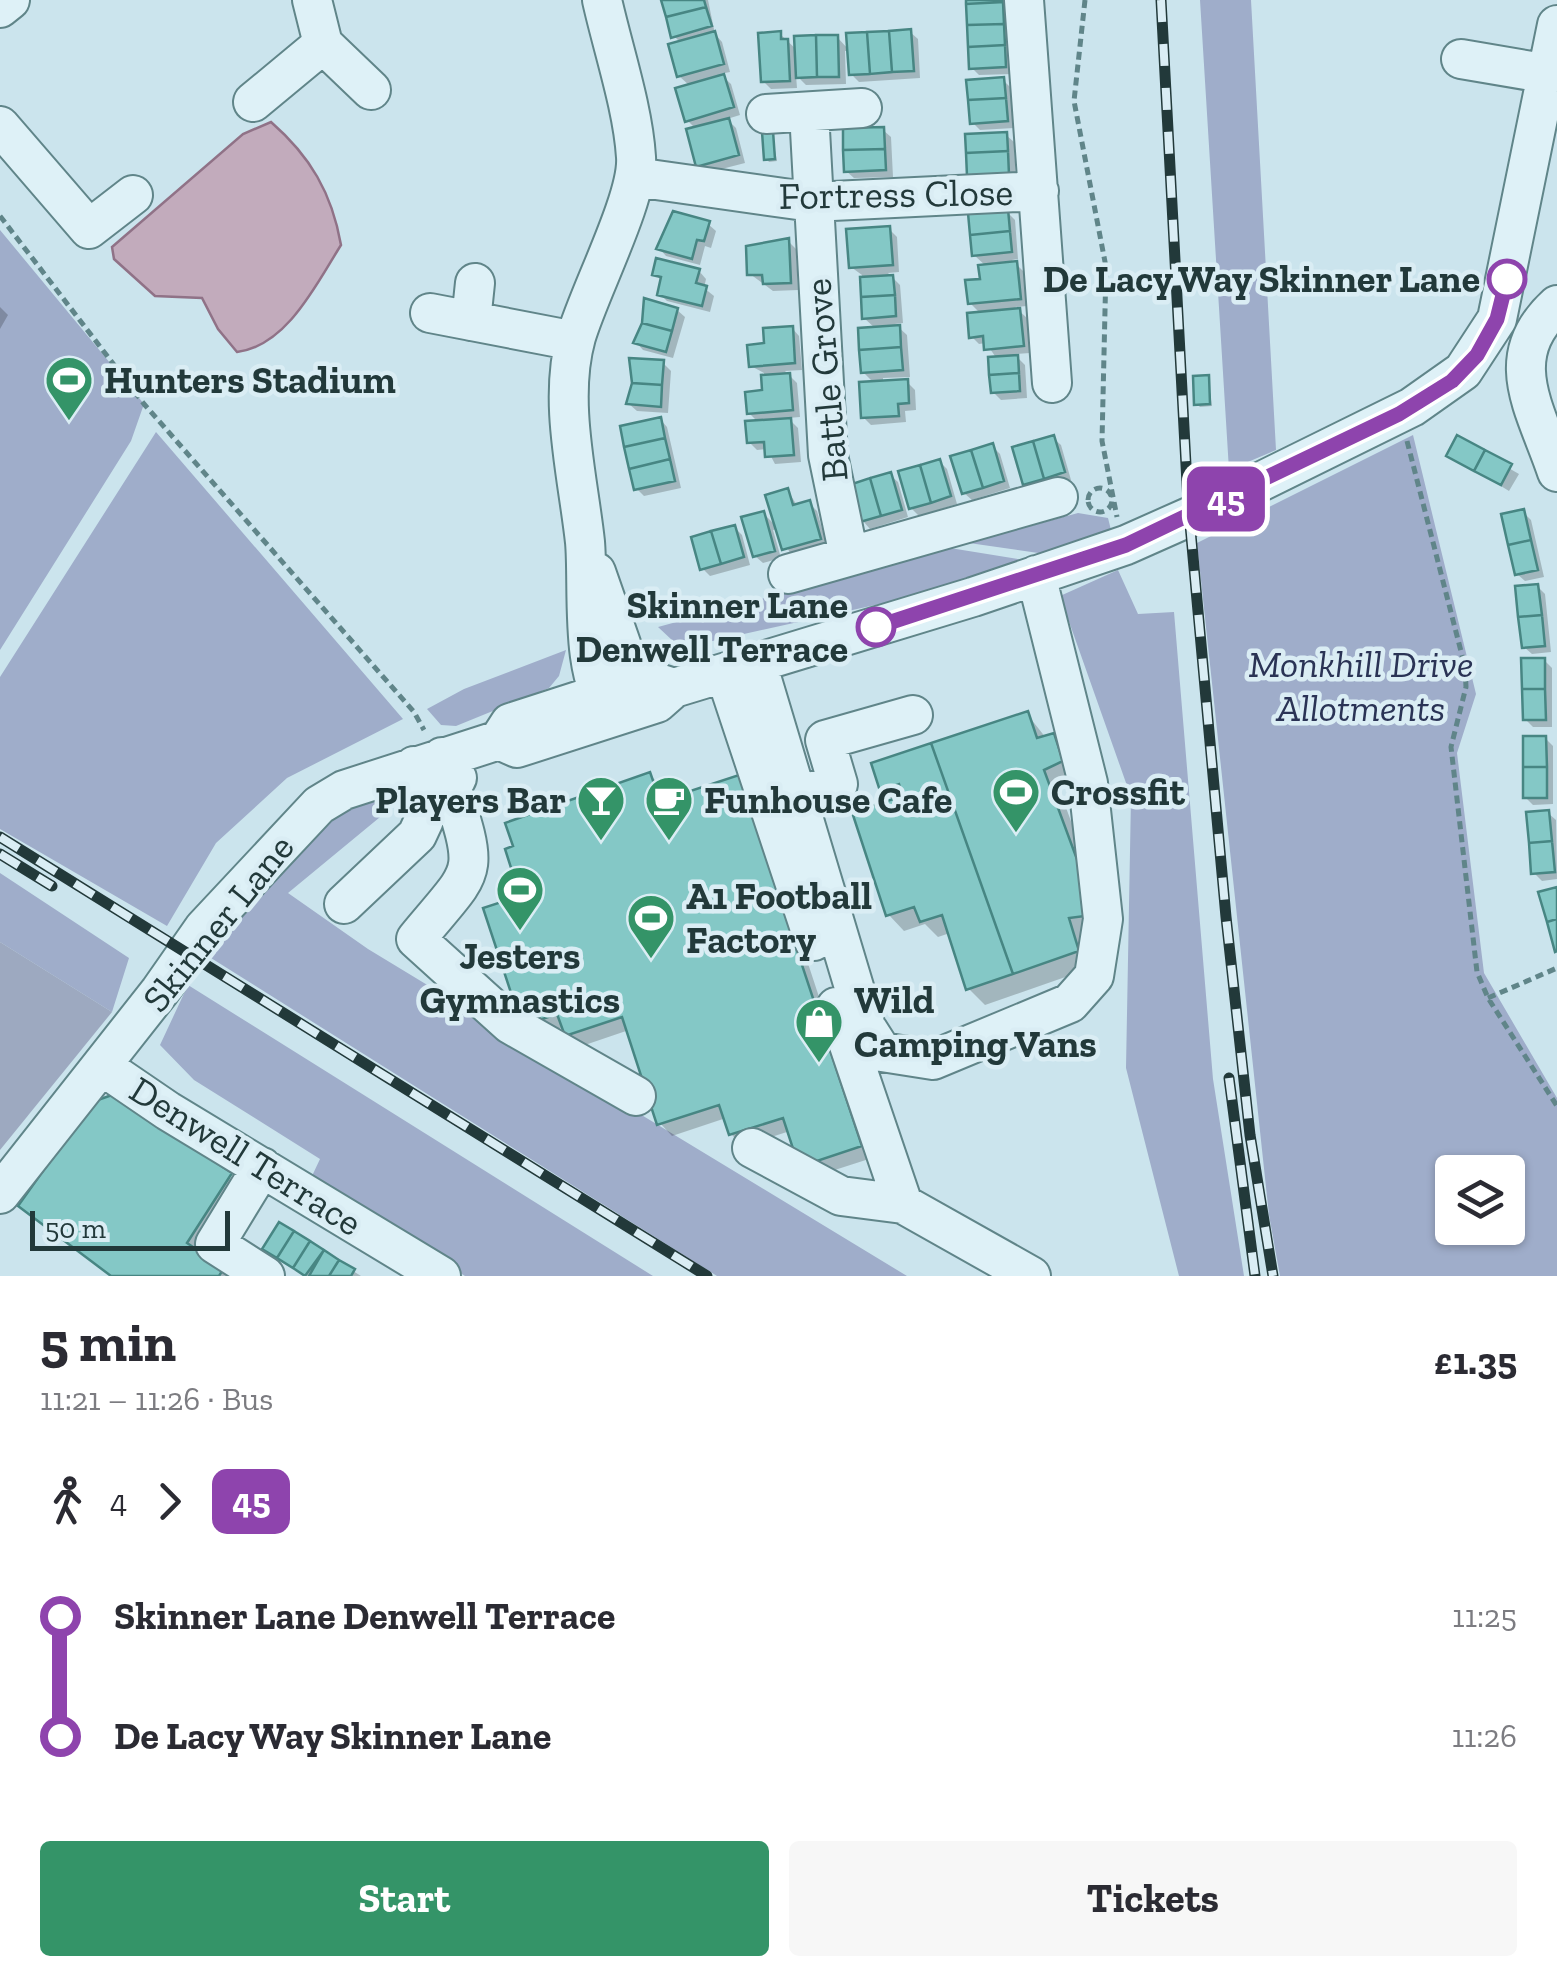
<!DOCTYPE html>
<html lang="en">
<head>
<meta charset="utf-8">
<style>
  :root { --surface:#fff; --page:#f7f7f7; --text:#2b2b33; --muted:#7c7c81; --accent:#349468 }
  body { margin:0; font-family:"Zilla Slab",serif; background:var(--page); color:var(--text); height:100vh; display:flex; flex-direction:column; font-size:38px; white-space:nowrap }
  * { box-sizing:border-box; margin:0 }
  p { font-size:32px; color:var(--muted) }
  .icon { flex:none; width:55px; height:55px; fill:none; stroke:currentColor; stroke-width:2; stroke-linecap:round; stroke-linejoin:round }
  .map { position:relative; height:1276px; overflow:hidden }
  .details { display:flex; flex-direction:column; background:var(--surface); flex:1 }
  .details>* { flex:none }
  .badge { padding:0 20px; border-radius:15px; font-size:35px; line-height:65px }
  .buttons { position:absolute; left:1435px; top:1155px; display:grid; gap:20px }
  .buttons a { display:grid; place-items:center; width:90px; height:90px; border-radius:10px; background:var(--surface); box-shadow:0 2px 8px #0004; font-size:50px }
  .scale { position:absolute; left:30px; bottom:25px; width:200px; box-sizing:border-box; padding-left:10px; border:5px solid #22393a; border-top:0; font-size:28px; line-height:35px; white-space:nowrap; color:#22393a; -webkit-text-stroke:8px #daedf4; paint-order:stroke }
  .map>.badge { position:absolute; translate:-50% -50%; box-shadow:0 0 0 5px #fff }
  .legs { display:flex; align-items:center; gap:15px; height:110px; padding:0 40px; font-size:32px }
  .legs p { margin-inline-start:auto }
  .head { display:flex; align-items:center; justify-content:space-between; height:170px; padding:0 40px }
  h1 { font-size:55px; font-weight:700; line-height:75px }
  .primary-button { display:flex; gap:20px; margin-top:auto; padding:20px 40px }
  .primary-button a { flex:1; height:115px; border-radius:10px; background:var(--accent); color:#fff; font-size:40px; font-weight:700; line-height:115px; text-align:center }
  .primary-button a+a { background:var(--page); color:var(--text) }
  ul { padding:0 40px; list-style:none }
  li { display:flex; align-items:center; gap:35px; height:120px; font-size:38px }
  li i { display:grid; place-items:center; width:15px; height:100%; margin:0 12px; background:currentColor }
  li i::after { content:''; width:25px; height:25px; margin:-12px; border:8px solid; border-radius:50%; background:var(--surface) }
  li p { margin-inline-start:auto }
  li:first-child i { background:linear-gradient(#0000 50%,currentColor 0) }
  li:last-child i { background:linear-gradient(currentColor 50%,#0000 0) }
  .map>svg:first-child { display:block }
  .green { fill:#9fadca; fill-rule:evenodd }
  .cemetery { fill:#9da9c0 }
  .water { fill:#c2abbc; stroke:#907287; stroke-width:2.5 }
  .shadow { fill:#0003 }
  .building { fill:#84c8c6; stroke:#478683; stroke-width:2.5 }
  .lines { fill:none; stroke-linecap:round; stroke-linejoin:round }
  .minor-casing { stroke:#608589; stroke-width:42 }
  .path { stroke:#608589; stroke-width:5; stroke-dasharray:8 5; stroke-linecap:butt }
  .minor { stroke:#def1f7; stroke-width:38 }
  .rail-casing { stroke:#22393a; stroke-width:11 }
  .rail { stroke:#daedf4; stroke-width:8; stroke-dasharray:22; stroke-linecap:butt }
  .line-1-casing { stroke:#fff; stroke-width:22 }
  .line-1 { stroke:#8e44ad; stroke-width:15 }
  .stop-1-dot { fill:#fff; stroke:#8e44ad; stroke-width:5 }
  .labels { text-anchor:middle; stroke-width:9; stroke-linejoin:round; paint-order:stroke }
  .street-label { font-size:38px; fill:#22393a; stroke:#daedf4 }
  .stop-label { font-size:38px; font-weight:bold; fill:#22393a; stroke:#daedf4; text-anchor:end }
  .poi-label { font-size:38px; font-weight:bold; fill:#22393a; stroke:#daedf4; text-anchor:start }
  .park-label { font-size:38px; font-style:italic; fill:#2a3355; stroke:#daedf4 }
</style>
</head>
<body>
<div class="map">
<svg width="1557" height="1276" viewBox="0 0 1557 1276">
  <rect width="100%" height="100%" fill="#cbe4ed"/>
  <path class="green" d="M1200 0H1251L1276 450 1229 470Z
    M0 230 144 404 131 441 0 650Z
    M156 432 403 719 287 778 216 843 167 926 0 829V677Z
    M1413 435 1476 694 1457 753 1484 973 1557 1098V1276H1280L1269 1215 1197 543ZM1452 1172H1508V1228H1452Z
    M1078 513 1108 518 1111 530 1052 555 969 543Z
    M950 548 1036 562 934 592 690 646 673 641 658 627Z
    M1118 570 1138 614 1174 612 1213 1079 1244 1276H1179L1126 1068 1131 797 1060 596Z
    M566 650 559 676 549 688 456 726 441 725 427 709 464 689Z
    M385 784 416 801 391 808 288 893 368 949 907 1276H717L203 953 321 824Z
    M0 873 129 958 112 1012 0 942Z
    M188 985 653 1276H465L330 1190 312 1176 320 1159 194 1080 160 1045Z"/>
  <path class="cemetery" d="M0 942 112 1012 0 1150Z"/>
  <path class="water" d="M271 122C310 156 332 193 341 245 317 283 287 346 237 352L218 329 202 298 155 296 114 259 112 247 243 134Z"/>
  <path class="shadow" d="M666 0H708L715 34 722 42 730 72 720 74 731 84 740 115 727 119 736 128 745 163 706 173 698 165 696 129 687 120 690 86 679 76 681 43 674 36Z
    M968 0H1009L1013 74 979 75 972 68Z
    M910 32 918 39 920 78 859 82 851 74 850 51H845L846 84 806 85 796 75 797 88 771 89 763 81 780 34 798 51 837 37 849 50Z
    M1003 80 1011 88 1014 128 980 130 972 122Z
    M883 130 891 137 893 177 854 178 846 171Z
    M772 134 777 161 769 162 766 158Z
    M1006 135 1014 142 1016 181 970 175Z
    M1007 212 1015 220 1018 259 1012 260 1024 272 1027 306 1015 307 1027 318 1030 353 1014 354 1025 365 1027 398 1001 400 993 392 997 359 986 343 979 344 971 336 981 314 970 303 987 267 974 255Z
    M708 224 716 231 711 248 705 246 700 265 666 256 659 248 662 234Z
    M889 229 897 237 899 272 888 273 900 285 903 323 895 324 907 335 910 377 883 378V383L907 382 915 390 916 410 905 411 906 422 871 425 863 417 875 384 863 372 876 329 864 318 862 275 851 267Z
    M788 241 796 249 798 290 773 291 750 274Z
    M699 271 706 279 704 288 714 296 710 312 667 301 660 294 663 282 655 274Z
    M0 307 8 315 0 329Z
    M677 310 685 317 673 358 643 350 636 342Z
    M792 328 799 336 802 370 785 371 797 383 800 417 788 418 798 428 801 462 775 464 767 449 757 450 749 442 759 423 749 413 765 393 764 373 751 366 767 346Z
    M631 361 663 363 671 371 668 413 637 411 629 404 634 379Z
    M1208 378 1212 406 1200 407 1197 404Z
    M660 419 667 427 681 488 644 496 636 488Z
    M1053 438 1061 445 1071 480 1033 492 1025 484Z
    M1458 439 1519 474 1509 491 1450 455Z
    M992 446 1000 454 1010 488 972 500 964 493Z
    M939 461 947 469 957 504 919 516 911 508Z
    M890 475 898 482 908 517 870 529 863 521Z
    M788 491 798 507 809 503 817 511 827 546 792 557 778 529 773 530 781 558 763 563 755 556 763 513 778 528Z
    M1523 512 1531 520 1544 577 1525 581 1517 574Z
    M734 527 742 535 750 565 710 576 702 568Z
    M1537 586 1545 594 1551 652 1532 654 1524 647Z
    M1544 660 1552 668V727H1533L1525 719Z
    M1027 714 1046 738 1053 736 1069 752 1078 778 1058 786 1106 916 1094 967 985 1005 968 988 950 933 938 937 925 924 904 931 888 914 894 801 882 789Z
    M1545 738 1553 746V804L1533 805 1525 797Z
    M650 775 662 787 667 801 739 778 751 790 872 1158 813 1177 790 1131 743 1146 731 1134 726 1118 672 1136 660 1123 629 1030 579 1047 564 1027 536 1036 524 897Z
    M1548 813 1556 820 1557 879 1542 881 1534 873Z
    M112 1098 243 1187 222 1270 228 1276H111L33 1217Z
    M280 1225 361 1276H304L265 1249Z"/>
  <path class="building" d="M661 0H704L706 7 666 17Z
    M966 0H1003V2L966 4Z
    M1003 2 1004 24 967 25 966 4Z
    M706 7 712 26 671 38 666 17Z
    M1004 24 1005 45 968 47 967 25Z
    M911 29 914 71 892 72 889 31Z
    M715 31 724 64 677 77 668 44Z
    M781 31V39H788L790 81 761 82 758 33Z
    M889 31 892 72 870 74 867 32Z
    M867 32 870 74 849 75 846 33Z
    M816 35 817 77 796 78 794 36Z
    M816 35H838L839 77H817Z
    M1005 45 1006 67 969 69 968 47Z
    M724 74 734 107 685 122 675 88Z
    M1004 77 1006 98 968 100 966 80Z
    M1006 98 1008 121 970 124 968 100Z
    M729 118 739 155 696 167 686 129Z
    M884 127 885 149 843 150V128Z
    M773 131 775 159 764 160 762 132Z
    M1007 132 1008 151 966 153 965 134Z
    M885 149 886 170 844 172 843 150Z
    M1008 151 1009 175 967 176 966 153Z
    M1008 209 1010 231 970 235 968 213Z
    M673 211 710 221 704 241 697 240 692 259 656 249Z
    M890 226 893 265 849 268 846 229Z
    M1010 231 1012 252 972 256 970 235Z
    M789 238 791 283 763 284 762 275H747L746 246Z
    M656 258 700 269 696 283 707 286 702 306 657 295 661 277 652 275Z
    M1017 261 1021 299 968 304 965 280 980 279 978 265Z
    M893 275 895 295 861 297 860 277Z
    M895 295 896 316 862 319 861 297Z
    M644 298 678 308 672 331 642 323Z
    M1020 308 1024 346 984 350 983 336 969 338 967 313Z
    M642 323 672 331 666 352 633 343Z
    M900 325 901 347 859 350 858 328Z
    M793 326 795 363 749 367 747 345 764 343 763 328Z
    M901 347 903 370 861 373 859 350Z
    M1018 355 1019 373 989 375 988 357Z
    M629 358 664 360 662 385 632 383Z
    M790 373 793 410 747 414 745 392 762 390 761 375Z
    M1019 373 1020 391 991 393 989 375Z
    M1209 375 1210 404 1194 405 1193 376Z
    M908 379 909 403 898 404 899 416 861 418 859 382Z
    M632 383 662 385 661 407 626 404Z
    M661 417 665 438 624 447 620 426Z
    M791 418 794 455 765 457 764 442 747 443 745 421Z
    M1054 435 1065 472 1044 479 1033 441Z
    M1457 435 1485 450 1474 471 1446 456Z
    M665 438 670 459 629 469 624 447Z
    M1033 441 1044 479 1023 485 1012 447Z
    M993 443 1004 481 983 488 971 450Z
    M971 450 983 488 962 494 950 456Z
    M1485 450 1512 464 1501 485 1474 471Z
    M670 459 675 481 634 490 629 469Z
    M940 459 951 496 931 503 920 465Z
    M920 465 931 503 909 509 898 471Z
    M891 472 902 510 881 516 870 478Z
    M870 478 881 516 860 522 849 485Z
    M788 488 793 505 810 500 821 539 782 550 765 495Z
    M1524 509 1531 540 1508 545 1501 514Z
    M764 511 775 551 753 557 741 517Z
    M735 525 744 557 721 564 711 531Z
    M711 531 721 564 700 570 691 537Z
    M1531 540 1538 570 1515 575 1508 545Z
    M1538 584 1542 615 1518 617 1515 586Z
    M1542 615 1545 646 1522 648 1518 617Z
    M1521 658H1545V689H1522Z
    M1522 689H1545L1546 720H1523Z
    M1028 711 1037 738 1054 733 1063 761 1044 770 1092 900 1082 903 1085 916 1069 918 1079 951 1013 974 931 743Z
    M1523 736H1546L1547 767H1523Z
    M931 743 1013 974 966 990 942 915 920 922 914 907 886 916 852 812 903 796 899 784 880 791 871 763Z
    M1523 767H1547V798H1523Z
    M650 772 660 801 739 775 862 1146 799 1167 783 1118 729 1135 719 1105 657 1125 622 1017 565 1036 557 1014 522 1026 483 908 520 896 505 849 513 846 505 823Z
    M1549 810 1552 841 1529 843 1526 812Z
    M1552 841 1555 872 1531 874 1529 843Z
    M1557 887V919L1547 922 1538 892Z
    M1557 919V951L1555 952 1547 922Z
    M112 1095 232 1173 187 1243 224 1268 219 1276H111L18 1206 92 1102Z
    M279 1222 294 1231 277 1258 262 1249Z
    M294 1231 310 1241 293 1268 277 1258Z
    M310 1241 324 1250 305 1276 293 1268Z
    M324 1250 339 1260 329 1276H309Z
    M339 1260 355 1269 351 1276H329Z"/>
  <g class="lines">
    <g class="minor-casing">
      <path id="minor" d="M602 0C613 49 633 108 636 157 639 197 589 292 576 337 558 401 578 477 585 542 589 587 579 677 611 712
        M1024 0 1052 383
        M0 8 10 0
        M323 44 371 90
        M1461 59 1549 74
        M253 102 323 44 312 0
        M809 112 828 455 849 556
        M766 114 862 108
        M0 126 89 229 133 195
        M635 177 812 202 1039 191
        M1557 305C1499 358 1536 409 1557 472
        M430 313 575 341
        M471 321 475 283
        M596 572 642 704
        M788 574 1058 497
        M757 663 866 1027 882 1052 933 1060 1070 1003 1094 976 1103 919 1088 783 1036 575
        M725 673 814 941
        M499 740 517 748 657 703 674 688 973 597 1126 545 1189 517 1412 407 1463 371 1497 319 1557 25
        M442 757 457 778 451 787C480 879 476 866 416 939L510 1024 636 1096
        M796 796 838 784 825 740 913 715
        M344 904 417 835 424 820 414 766
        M102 1066 168 1111 441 1276
        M752 1148 841 1196 903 1204 836 1007
        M262 1167 215 1244 265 1276
        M0 1194 160 991 204 928 319 805 344 790 499 740 510 723 646 679 674 688
        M903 1204 1031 1276"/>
    </g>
    <path class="path" d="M1085 0 1074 101 1106 267 1102 441 1117 517
      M0 216 144 404 414 712 424 730
      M1407 441 1465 667 1466 687 1451 747 1477 972 1488 998 1557 1106
      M1088 500a12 12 0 1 1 24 0a12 12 0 1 1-24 0Z
      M1488 998 1557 968"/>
    <use href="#minor" class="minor"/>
    <g class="rail-casing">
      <path id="rail" d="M1161 0 1188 502 1226 917 1250 1135 1273 1276
        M0 837 707 1276
        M0 854 52 886
        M1229 1078 1255 1276"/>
    </g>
    <use href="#rail" class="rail"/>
  </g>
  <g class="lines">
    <g class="line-1-casing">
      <path id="line-1" d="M876 627 1126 545 1399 414 1452 381 1477 355 1497 319 1507 279"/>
    </g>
    <use href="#line-1" class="line-1"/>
  </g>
  <defs>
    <g id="stadium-pin" transform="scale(2.5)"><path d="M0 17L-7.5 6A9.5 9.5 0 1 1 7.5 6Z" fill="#349468" stroke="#daedf4"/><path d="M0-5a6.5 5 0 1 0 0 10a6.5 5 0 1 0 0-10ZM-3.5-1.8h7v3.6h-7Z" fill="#fff"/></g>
    <g id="bar-pin" transform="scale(2.5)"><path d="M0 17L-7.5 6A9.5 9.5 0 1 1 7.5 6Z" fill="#349468" stroke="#daedf4"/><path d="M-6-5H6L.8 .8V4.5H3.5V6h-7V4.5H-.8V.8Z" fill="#fff"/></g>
    <g id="cafe-pin" transform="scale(2.5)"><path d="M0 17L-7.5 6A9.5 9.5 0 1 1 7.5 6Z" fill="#349468" stroke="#daedf4"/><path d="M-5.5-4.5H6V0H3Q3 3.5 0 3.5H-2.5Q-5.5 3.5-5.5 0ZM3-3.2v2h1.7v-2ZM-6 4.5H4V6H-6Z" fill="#fff"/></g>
    <g id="shop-pin" transform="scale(2.5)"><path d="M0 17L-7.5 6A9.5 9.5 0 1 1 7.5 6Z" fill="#349468" stroke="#daedf4"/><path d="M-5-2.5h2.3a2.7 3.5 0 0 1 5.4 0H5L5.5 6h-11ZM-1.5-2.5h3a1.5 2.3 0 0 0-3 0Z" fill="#fff"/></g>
  </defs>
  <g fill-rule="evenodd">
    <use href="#stadium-pin" x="69" y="380"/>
    <use href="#stadium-pin" x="1016" y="792"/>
    <use href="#bar-pin" x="601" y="800"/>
    <use href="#cafe-pin" x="669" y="800"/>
    <use href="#stadium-pin" x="520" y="890"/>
    <use href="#stadium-pin" x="651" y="918"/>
    <use href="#shop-pin" x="819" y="1022"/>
  </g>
  <g class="stop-1-dot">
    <circle cx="1507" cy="279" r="18"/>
    <circle cx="876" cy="627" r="18"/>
  </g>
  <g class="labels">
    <g class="street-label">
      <text transform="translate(896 194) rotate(-1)" y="13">Fortress Close</text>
      <text transform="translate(826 380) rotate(-95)" y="13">Battle Grove</text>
      <text transform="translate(218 923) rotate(-51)" y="13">Skinner Lane</text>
      <text transform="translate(246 1156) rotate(32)" y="13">Denwell Terrace</text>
    </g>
    <g class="stop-label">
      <text x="1480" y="292">De Lacy Way Skinner Lane</text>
      <text x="848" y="618">Skinner Lane<tspan x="848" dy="44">Denwell Terrace</tspan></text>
    </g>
    <g class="poi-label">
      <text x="104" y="393">Hunters Stadium</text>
      <text x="1051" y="805">Crossfit</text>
      <text x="566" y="813" text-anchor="end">Players Bar</text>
      <text x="704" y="813">Funhouse Cafe</text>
      <text x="686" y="909">A1 Football<tspan x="686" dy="44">Factory</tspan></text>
      <text x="520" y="969" text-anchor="middle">Jesters<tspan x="520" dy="44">Gymnastics</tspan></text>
      <text x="854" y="1013">Wild<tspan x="854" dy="44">Camping Vans</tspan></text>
    </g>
    <g class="park-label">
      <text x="1361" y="677">Monkhill Drive<tspan x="1361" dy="44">Allotments</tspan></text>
    </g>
  </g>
</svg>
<div class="buttons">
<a><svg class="icon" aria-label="layers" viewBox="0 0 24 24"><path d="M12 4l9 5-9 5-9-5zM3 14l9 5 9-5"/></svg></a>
</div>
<div class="scale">50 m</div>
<b class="badge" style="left:1226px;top:499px;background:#8e44ad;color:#fff">45</b>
</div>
<section class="details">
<div class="head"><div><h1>5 min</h1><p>11:21 – 11:26 · Bus</p></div><b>£1.35</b></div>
<div class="legs"><svg class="icon" aria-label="walk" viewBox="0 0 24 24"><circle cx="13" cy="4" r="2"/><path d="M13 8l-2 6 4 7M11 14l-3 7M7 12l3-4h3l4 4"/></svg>4<svg class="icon" aria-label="forward" viewBox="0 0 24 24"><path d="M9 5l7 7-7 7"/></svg><b class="badge" style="background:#8e44ad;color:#fff">45</b></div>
<ul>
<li><i style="color:#8e44ad"></i><b>Skinner Lane Denwell Terrace</b><p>11:25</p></li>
<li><i style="color:#8e44ad"></i><b>De Lacy Way Skinner Lane</b><p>11:26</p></li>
</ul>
<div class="primary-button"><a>Start</a><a>Tickets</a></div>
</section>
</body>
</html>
